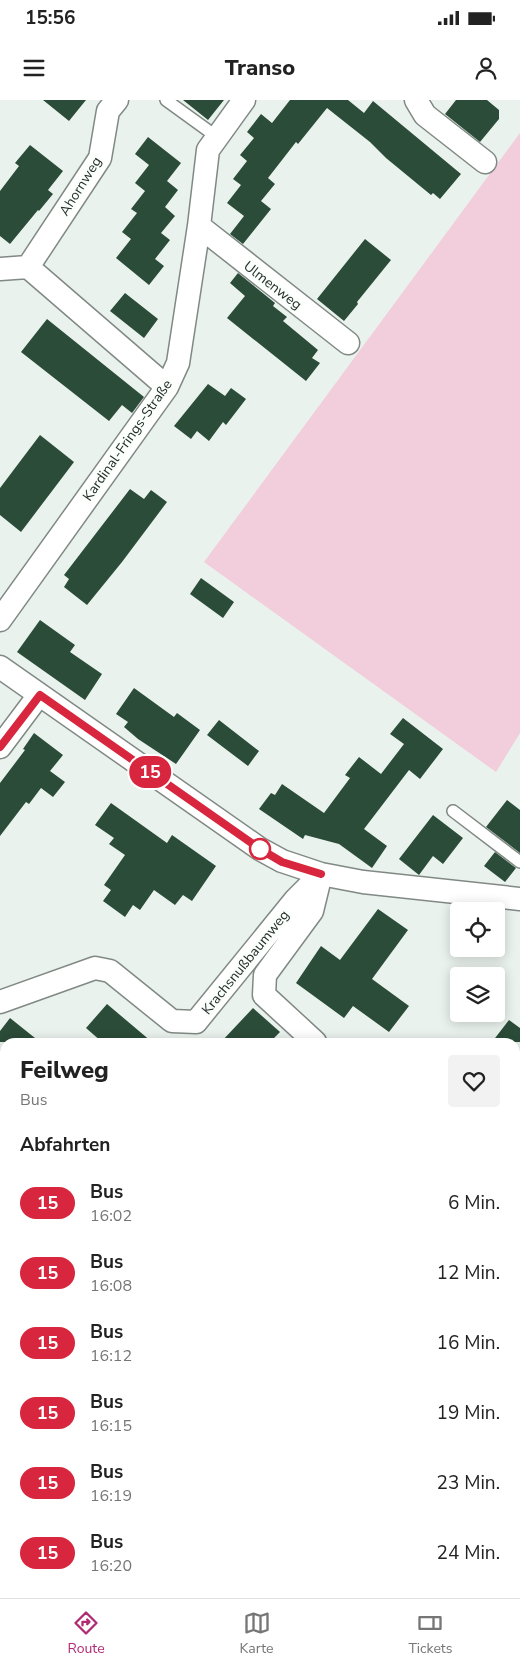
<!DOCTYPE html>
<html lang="de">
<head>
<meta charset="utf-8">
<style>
  :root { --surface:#fff; --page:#f2f2f2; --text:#222; --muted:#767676; --line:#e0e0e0; --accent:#b02b73 }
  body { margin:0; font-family:"Nunito Sans",sans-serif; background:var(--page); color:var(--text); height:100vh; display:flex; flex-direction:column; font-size:19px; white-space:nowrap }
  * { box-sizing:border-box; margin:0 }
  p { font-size:16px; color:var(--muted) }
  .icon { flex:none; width:28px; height:28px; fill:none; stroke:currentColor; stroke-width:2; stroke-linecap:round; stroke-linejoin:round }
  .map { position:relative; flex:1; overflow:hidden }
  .panel { position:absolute; left:0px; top:938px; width:520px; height:561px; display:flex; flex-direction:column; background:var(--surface); border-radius:15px 15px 0 0; box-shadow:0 2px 12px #0003 }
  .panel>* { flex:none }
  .badge { padding:0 10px; border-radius:16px; font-size:18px; line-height:32px }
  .fabs { position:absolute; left:450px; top:802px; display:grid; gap:10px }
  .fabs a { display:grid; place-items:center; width:55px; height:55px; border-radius:5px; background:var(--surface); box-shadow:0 2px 12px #0003; font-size:25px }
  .map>.badge { position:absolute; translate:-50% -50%; box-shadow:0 0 0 2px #fff }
  h2 { padding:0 20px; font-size:19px; line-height:45px }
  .round { display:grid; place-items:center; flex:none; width:52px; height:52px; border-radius:5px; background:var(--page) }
  .overview { display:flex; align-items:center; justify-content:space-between; height:85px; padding:0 20px }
  h1 { font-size:24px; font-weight:800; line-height:38px }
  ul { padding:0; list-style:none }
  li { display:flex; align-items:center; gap:15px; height:70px; padding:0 20px }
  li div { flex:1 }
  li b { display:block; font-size:19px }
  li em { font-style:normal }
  li .badge { min-width:55px; font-weight:700; text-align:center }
  .status { display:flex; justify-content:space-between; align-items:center; height:35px; padding:0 25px; background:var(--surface); direction:ltr }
  .status svg { height:14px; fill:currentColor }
  header { display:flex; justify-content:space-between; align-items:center; height:65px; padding:0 20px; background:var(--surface); font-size:22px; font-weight:800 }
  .tab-bar { display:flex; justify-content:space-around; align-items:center; height:70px; border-top:1px solid var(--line); background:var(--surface); font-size:14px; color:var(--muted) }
  .tab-bar a { display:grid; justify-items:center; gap:2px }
  .tab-bar .on { color:var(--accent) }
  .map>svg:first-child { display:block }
  .green { fill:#f2cddc }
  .building { fill:#2b4c38 }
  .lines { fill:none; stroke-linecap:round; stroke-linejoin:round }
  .service-casing { stroke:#818984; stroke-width:14 }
  .minor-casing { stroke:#818984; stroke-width:25 }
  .service { stroke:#fff; stroke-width:11 }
  .minor { stroke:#fff; stroke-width:22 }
  .line-casing { stroke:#fff; stroke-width:11 }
  .line { stroke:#d7263d; stroke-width:8 }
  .stop-dot { fill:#fff; stroke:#d7263d; stroke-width:2.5 }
  .labels { text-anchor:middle; stroke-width:5; stroke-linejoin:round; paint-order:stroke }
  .street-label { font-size:14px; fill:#292c2a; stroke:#f9fffb }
</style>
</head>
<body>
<div class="status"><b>15:56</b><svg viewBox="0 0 49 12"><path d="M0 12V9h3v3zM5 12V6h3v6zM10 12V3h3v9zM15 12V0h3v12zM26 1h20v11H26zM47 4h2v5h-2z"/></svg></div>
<header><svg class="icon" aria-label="menu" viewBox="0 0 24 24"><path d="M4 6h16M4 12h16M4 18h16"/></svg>Transo<svg class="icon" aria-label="person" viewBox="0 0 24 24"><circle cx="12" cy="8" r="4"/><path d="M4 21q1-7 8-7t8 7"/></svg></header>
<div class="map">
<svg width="520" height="1498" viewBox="0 0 520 1498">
  <rect width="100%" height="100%" fill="#eaf2ed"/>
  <path class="green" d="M520 33V633L496 672 204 462Z
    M0 1048 5 1051V1494H232L229 1498H0Z
    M517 1453 520 1455V1498H482L485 1494H515V1456Z"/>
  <path class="building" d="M43 0H86L69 21Z
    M183 0H224L208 20Z
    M290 0H348L364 13 373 1 461 74 440 99 433 93 431 95 386 58 370 42 327 8 298 44 296 42 268 78 275 84 261 101 271 109 243 144 230 134 244 116 227 103 241 85 233 79 247 61 240 55 254 38 247 32 261 14 272 23Z
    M456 0H487L499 10V19L480 42 445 14Z
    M148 37 181 63 167 81 178 90 165 107 175 116 161 133 170 140 155 159 164 166 149 185 116 158 131 139 122 132 137 113 131 109 145 91 135 83 149 65 135 54Z
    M30 45 63 71 48 90 53 94 39 111 38 110 10 144 0 136V91L19 66 15 63Z
    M365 139 391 160 357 202 358 204 344 221 317 199Z
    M238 173 275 203 273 206 287 217 283 221 318 250 312 258 320 263 306 281 227 218 245 196 230 183Z
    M125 193 158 219 144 238 110 211Z
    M47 219 144 297 132 313 122 305 109 321 21 252Z
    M208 284 225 296 231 288 246 299 226 325 223 322 209 341 197 331 191 339 174 326Z
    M40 335 74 362 21 432 0 415V388Z
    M130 389 144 399 151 390 167 402 122 462 87 505 64 487 69 479 64 475Z
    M201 478 234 502 223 518 190 494Z
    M40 520 75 545 70 552 102 574 85 600 17 552Z
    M134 588 174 617 177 613 200 630 176 664 138 639 124 627 128 622 116 614Z
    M403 618 443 649 420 679 409 670 364 729 387 746 372 768 339 744 305 735 303 739 259 709 271 693 275 695 282 684 324 713 350 678 345 675 359 657 381 674 404 644 390 634Z
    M219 620 259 651 248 666 207 635Z
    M34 633 63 655 50 671 65 682 53 697 41 688 29 704 26 702 0 736V683L25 650 23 649Z
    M507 700 520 710V753L486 727Z
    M111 703 167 743 172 735 216 766 192 801 183 795 175 805 154 790 140 810 133 805 125 817 103 801 111 790 104 785 125 755 109 744 114 738 95 725Z
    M433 715 463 738 443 764 433 756 419 775 399 759Z
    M495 752 516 768 505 782 484 766Z
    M378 809 408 830 372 879 409 906 389 932 353 906 344 918 296 883 321 846 340 860Z
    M107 904 152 942H102L86 928Z
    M253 908 280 932 270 942H221Z
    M10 918 40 942H0V931Z
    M509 920 520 928V942H492Z"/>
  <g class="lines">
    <g class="service-casing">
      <path id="service" d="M166 0 217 37
        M453 711 520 762
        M0 1129 5 1133
        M0 1229H5
        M0 1323 5 1327
        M0 1350 5 1354
        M180 1494 185 1498"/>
    </g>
    <g class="minor-casing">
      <path id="minor" d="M117 0 108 11 100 58 28 167 167 287
        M416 0 425 15 485 62
        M199 126 348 243
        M0 169 28 167
        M0 520 167 287 178 263 199 126 208 50 244 0
        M0 567 260 749 282 761 321 774 363 782 520 799
        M0 647 39 595
        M0 902 95 868 110 871 172 921 196 922 296 799 321 774
        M315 942 264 895 265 875 312 811 321 774
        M515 1315 520 1309
        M377 1498 380 1494"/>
    </g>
    <use href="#service" class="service"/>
    <use href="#minor" class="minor"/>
  </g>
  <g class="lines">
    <g class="line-casing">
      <path id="line" d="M0 647 40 595 260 749 282 762 321 774"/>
    </g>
    <use href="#line" class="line"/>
  </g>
  <circle class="stop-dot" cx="260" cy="749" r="10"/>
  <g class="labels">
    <g class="street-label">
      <text transform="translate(80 86) rotate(-58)" y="5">Ahornweg</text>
      <text transform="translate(273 185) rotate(38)" y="5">Ulmenweg</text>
      <text transform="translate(127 340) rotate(-55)" y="5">Kardinal-Frings-Straße</text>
      <text transform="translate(245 862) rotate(-51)" y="5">Krachsnußbaumweg</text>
    </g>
  </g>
</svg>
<div class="fabs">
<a><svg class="icon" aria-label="locate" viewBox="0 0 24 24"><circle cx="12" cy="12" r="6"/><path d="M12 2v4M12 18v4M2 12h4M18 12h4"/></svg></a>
<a><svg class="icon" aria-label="layers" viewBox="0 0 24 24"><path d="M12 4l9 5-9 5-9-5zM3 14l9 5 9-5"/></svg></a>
</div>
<b class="badge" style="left:150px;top:672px;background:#d7263d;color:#fff">15</b>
<section class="panel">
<div class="overview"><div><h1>Feilweg</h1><p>Bus</p></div><a class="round"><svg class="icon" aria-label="heart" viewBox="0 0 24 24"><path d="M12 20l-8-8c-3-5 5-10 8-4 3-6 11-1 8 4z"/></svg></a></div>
<h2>Abfahrten</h2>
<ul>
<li><span class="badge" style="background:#d7263d;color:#fff">15</span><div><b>Bus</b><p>16:02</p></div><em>6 Min.</em></li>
<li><span class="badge" style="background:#d7263d;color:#fff">15</span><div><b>Bus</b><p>16:08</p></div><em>12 Min.</em></li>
<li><span class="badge" style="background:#d7263d;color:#fff">15</span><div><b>Bus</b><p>16:12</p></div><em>16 Min.</em></li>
<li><span class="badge" style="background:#d7263d;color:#fff">15</span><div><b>Bus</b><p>16:15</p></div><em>19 Min.</em></li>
<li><span class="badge" style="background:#d7263d;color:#fff">15</span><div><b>Bus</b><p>16:19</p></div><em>23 Min.</em></li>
<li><span class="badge" style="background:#d7263d;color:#fff">15</span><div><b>Bus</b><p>16:20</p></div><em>24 Min.</em></li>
</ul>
</section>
</div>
<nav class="tab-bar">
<a class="on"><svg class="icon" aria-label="directions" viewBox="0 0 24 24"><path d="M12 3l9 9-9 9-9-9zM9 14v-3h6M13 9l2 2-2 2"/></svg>Route</a>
<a><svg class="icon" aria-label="map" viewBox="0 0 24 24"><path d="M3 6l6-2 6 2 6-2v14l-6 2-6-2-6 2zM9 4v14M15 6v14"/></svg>Karte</a>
<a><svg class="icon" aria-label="tickets" viewBox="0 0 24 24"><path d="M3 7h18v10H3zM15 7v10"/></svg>Tickets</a>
</nav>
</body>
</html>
